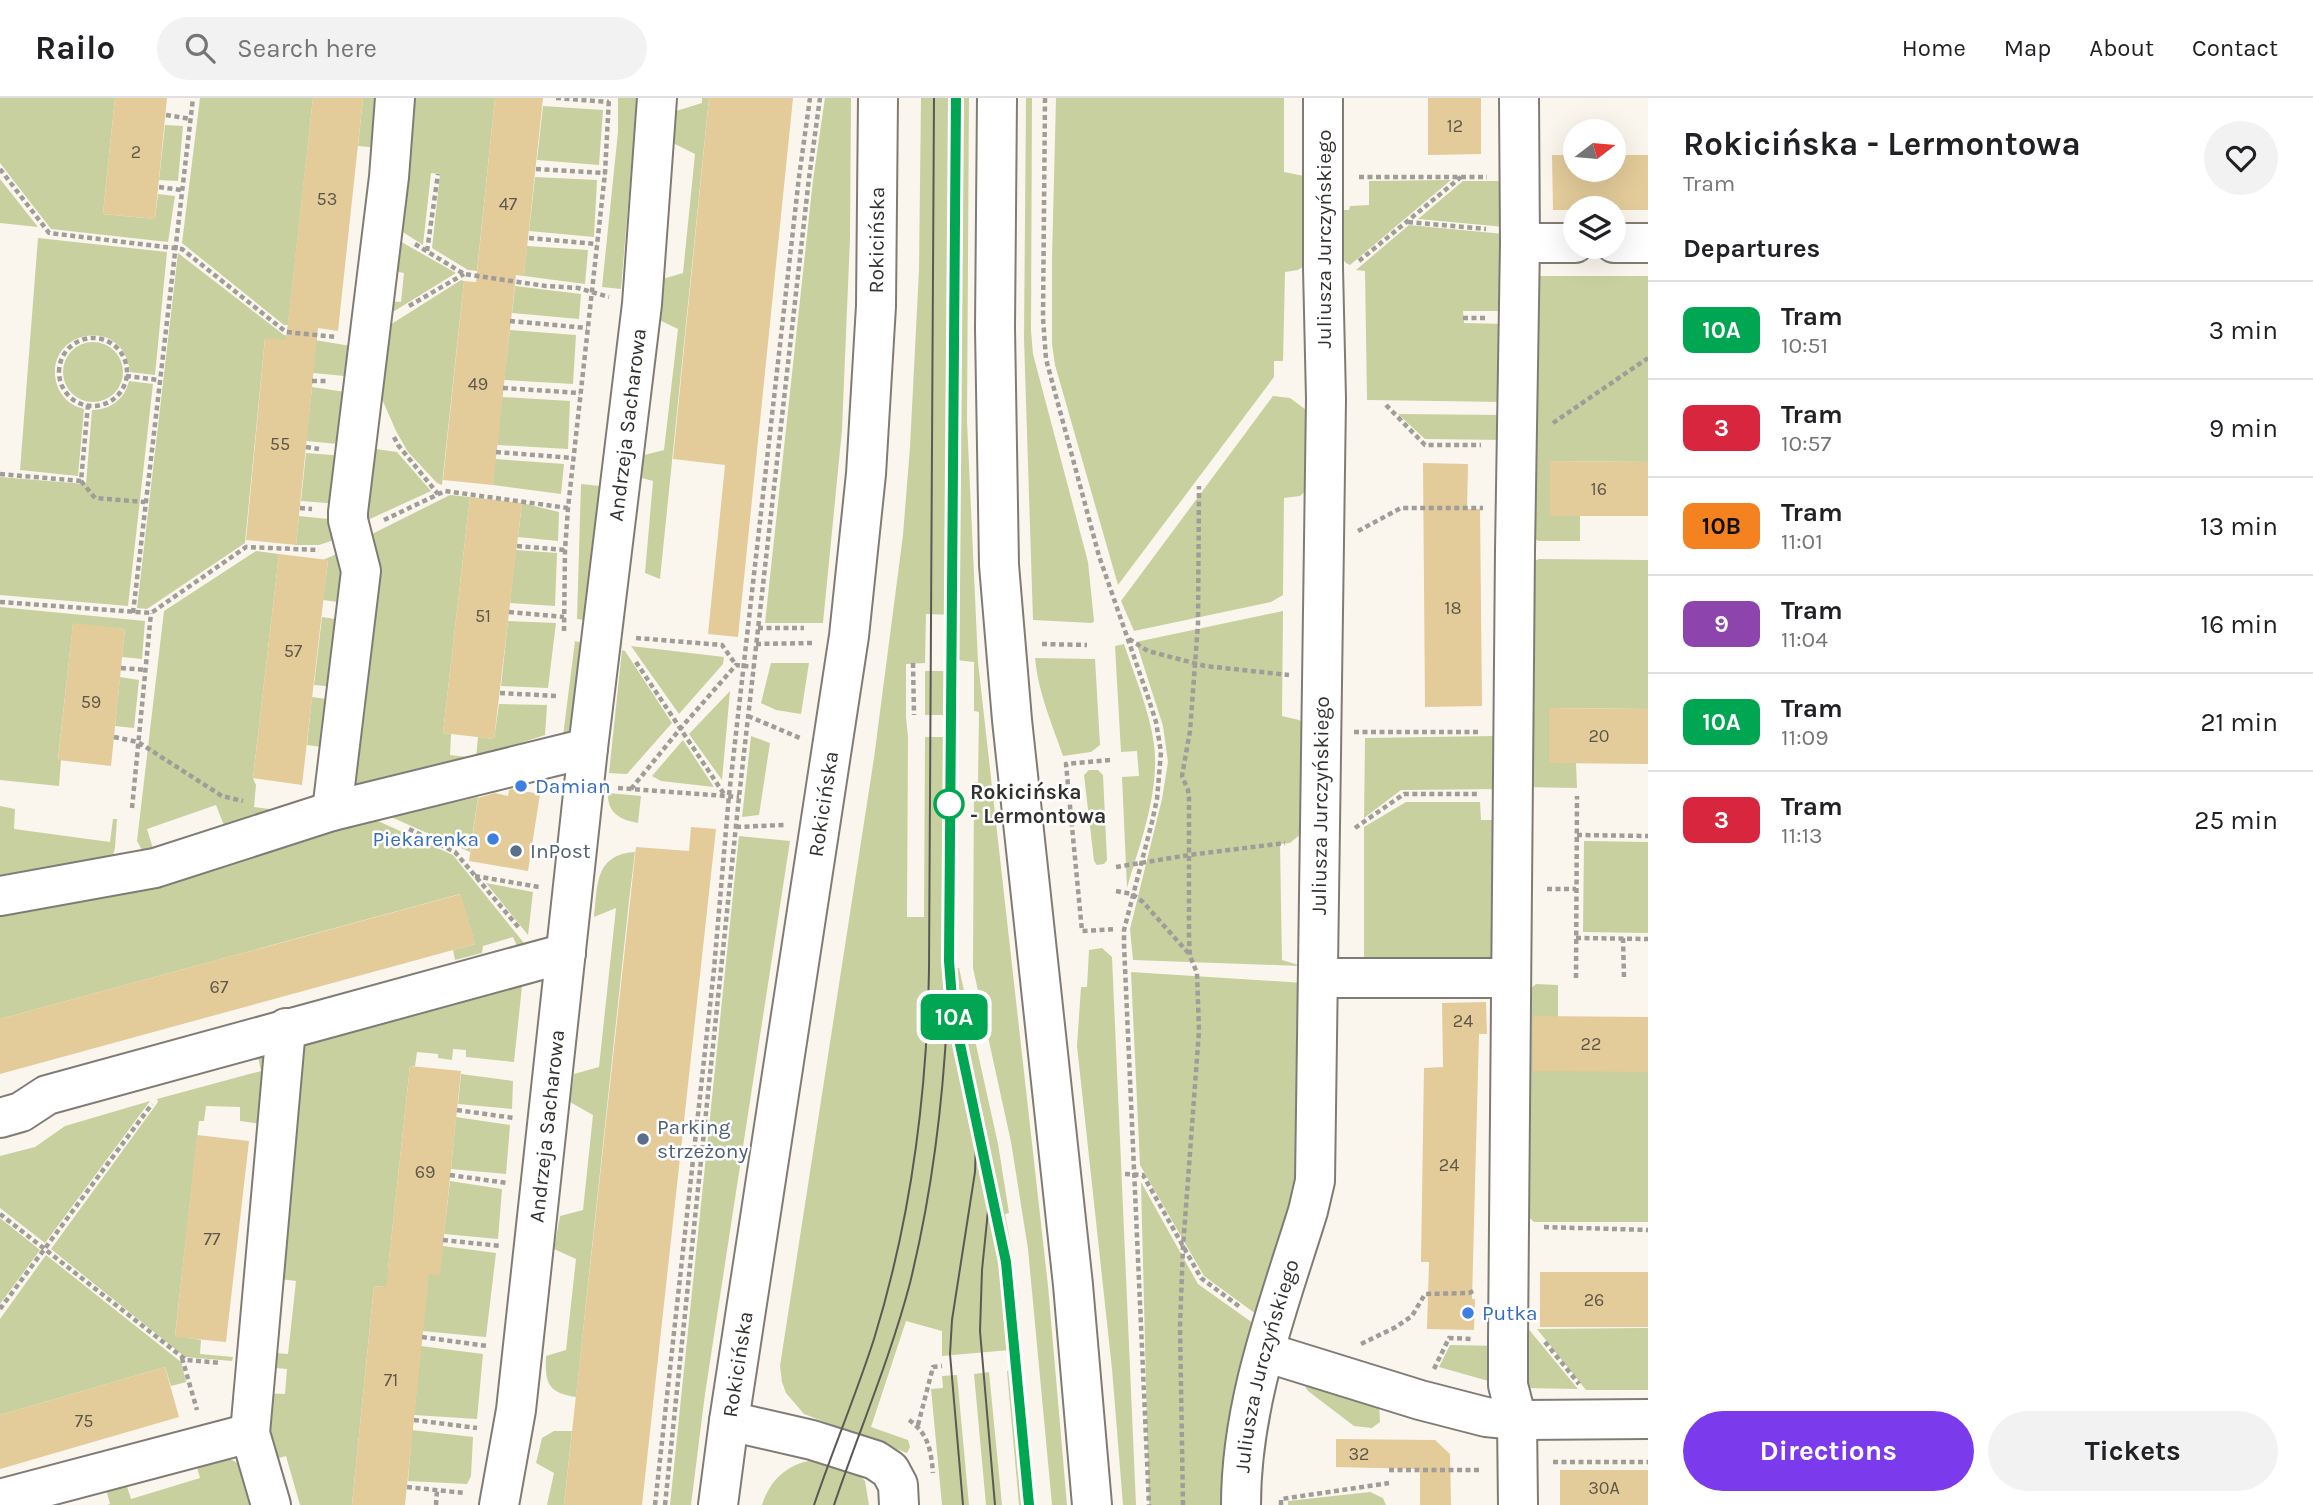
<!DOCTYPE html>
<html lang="en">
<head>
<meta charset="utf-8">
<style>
  :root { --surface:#fff; --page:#f2f2f2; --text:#202124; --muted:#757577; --line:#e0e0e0; --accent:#7c3aed }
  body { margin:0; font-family:Karla,sans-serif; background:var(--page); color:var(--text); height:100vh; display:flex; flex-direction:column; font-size:26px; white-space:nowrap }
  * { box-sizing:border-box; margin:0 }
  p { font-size:23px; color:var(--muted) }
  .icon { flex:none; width:38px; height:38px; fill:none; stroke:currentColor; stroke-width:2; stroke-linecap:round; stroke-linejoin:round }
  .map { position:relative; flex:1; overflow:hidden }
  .panel { display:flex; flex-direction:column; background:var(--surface); width:665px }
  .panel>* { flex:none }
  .badge { padding:0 14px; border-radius:10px; font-size:24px; line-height:46px }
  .needle { width:46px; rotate:74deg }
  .buttons { position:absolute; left:1563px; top:21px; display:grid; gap:14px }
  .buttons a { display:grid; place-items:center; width:63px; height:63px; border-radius:50%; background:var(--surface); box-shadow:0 7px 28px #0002; font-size:35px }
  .map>.badge { position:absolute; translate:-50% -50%; box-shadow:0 0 0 4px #fff }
  h2 { padding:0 35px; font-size:26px; line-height:63px }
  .round { display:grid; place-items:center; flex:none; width:74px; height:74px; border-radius:37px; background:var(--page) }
  .overview { display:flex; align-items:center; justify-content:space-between; height:119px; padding:0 35px }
  h1 { font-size:33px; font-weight:700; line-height:52px }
  .cta { display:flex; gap:14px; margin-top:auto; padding:14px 35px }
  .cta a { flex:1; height:80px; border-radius:42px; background:var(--accent); color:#fff; font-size:28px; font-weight:700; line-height:80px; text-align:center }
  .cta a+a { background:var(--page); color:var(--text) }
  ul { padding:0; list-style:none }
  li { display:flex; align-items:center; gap:21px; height:98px; padding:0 35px; border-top:2px solid var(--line) }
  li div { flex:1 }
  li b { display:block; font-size:26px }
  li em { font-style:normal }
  li .badge { min-width:77px; font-weight:700; text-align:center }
  header { display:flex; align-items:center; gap:42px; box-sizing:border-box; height:98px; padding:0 35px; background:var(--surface); border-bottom:2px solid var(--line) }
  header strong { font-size:33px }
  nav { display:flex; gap:38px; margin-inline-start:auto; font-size:24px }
  .search { width:490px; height:63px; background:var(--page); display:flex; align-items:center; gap:18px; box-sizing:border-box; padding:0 24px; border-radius:38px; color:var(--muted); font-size:26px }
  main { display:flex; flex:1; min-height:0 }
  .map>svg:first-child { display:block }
  .green { fill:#c8d09f }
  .building { fill:#e3cb9a }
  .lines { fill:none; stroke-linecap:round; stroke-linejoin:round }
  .minor-casing { stroke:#807c75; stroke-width:42 }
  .major-casing { stroke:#807c75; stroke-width:42 }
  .path { stroke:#a09d98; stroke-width:4.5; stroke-dasharray:5 3.5; stroke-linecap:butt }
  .minor { stroke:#fff; stroke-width:38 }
  .major { stroke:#fff; stroke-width:38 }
  .tram { stroke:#5b5955; stroke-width:2 }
  .line-casing { stroke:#fff; stroke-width:16 }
  .line { stroke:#00a651; stroke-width:10 }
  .shop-dot { fill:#3f7fe0; stroke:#fff; stroke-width:2.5 }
  .stop-dot { fill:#fff; stroke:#00a651; stroke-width:3.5 }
  .service-dot { fill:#5c6f8a; stroke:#fff; stroke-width:2.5 }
  .labels { text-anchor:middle; stroke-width:5; stroke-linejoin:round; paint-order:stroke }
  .number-label { font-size:18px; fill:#5f584a }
  .street-label { font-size:21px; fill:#33322f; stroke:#fff }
  .shop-label { font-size:21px; fill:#366cbe; stroke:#fff; text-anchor:start }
  .stop-label { font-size:21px; font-weight:bold; fill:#33322f; stroke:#fff; text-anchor:start }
  .service-label { font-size:21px; fill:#4e5e75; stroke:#fff; text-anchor:start }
</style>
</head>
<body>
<header>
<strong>Railo</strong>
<div class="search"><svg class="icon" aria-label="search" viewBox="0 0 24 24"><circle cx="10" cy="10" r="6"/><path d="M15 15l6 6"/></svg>Search here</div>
<nav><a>Home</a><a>Map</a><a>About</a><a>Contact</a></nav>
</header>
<main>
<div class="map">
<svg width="1648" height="1407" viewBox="0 0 1648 1407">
  <rect width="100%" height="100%" fill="#faf6ee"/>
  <path class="green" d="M0 0H115L103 116 155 121 158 96 175 98 168 144 51 131 0 65Z
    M200 0H313L288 227H284L182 145Z
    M363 0H385L380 50 358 48Z
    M405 0H495L477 173 468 172 432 150 440 76 431 75 423 147 392 127Z
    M618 0H637L621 191 602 189 618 34Z
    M702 0H709L660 481 645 475 653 383 638 379 640 358 664 352 678 231 655 220 659 182 683 175 695 56 673 45 676 13 702 5Z
    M825 0H851L850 140 842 332 823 525H765L813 82Z
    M921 0H969L967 323 978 564 1048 1188 1067 1407H1052L1028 1151 1011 1044 973 870 974 684H978L979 614 974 613V564L956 562V517L926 516 925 565 906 566V619L908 639 907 819H924L925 639H957L955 870H959L998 1046 1009 1115 1005 1116 1014 1164 1022 1251 942 1258V1233L906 1223 871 1329 908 1342 910 1349 907 1355 804 1316 786 1295 782 1284 780 1268 874 660 903 437 910 349 919 172Z
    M1026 0H1032L1031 233 1033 256 1088 464 1094 523 1092 525 1033 522 1024 241Z
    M1056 0H1284V74L1309 79 1304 168 1298 172 1285 174 1283 263H1274V279L1118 487 1055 267 1052 246V161Z
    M543 8 603 12 599 67 537 62Z
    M165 27 183 28 178 83 159 82Z
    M535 79 597 82 594 139 529 133Z
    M0 81 38 129 0 125Z
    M1451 82 1350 167 1346 165 1339 157 1340 112H1349L1350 108 1369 107V83Z
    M1463 83H1506L1505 129 1418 121Z
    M1409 127 1504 136 1505 213H1463L1464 225 1505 226V304L1367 302 1365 173 1356 172Z
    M391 138 456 175 383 220 384 203 401 204 404 175 388 172Z
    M38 140 167 154 155 277 130 274C123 214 41 234 57 287 61 299 71 308 84 311L78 378 20 372Z
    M527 148 588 152 585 186 524 178Z
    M178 155 284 237 357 249 355 279 313 275 265 240 245 445 147 511 137 510Z
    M1530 178H1648V364L1550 363V417L1580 418V443H1539L1532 440Z
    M461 182 464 183 442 387 437 385 408 354 396 333 375 285 382 232Z
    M515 188 581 196 579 221 512 215Z
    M510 232 576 237 573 286 504 282Z
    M63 274a30 30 0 1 1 60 0a30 30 0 1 1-60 0Z
    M129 283 153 286 128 508 0 497V379L86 386 92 312C110 312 125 301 129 283Z
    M312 289 352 295 348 347 306 343Z
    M1273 298 1290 300 1309 314 1307 392 1300 398 1284 400 1283 497 1271 504 1134 533 1121 503Z
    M502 299 570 303 568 351 497 347Z
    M1398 316 1505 317 1504 342 1425 341Z
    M369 350 397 354 431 393 359 426Z
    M306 355 345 358 339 406 301 403Z
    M495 361 564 366 561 396 493 387Z
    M581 386 600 388 584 522 577 521Z
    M450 397 470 399 443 635 451 636 450 657 476 660 478 639 494 641 499 606 547 607 545 637 476 660 352 692 362 441Z
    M522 405 559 414 558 443 518 439Z
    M299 418 338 422 340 440 319 447H296Z
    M516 452 557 455 555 508 510 505Z
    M256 453 279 456 253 680 256 687 254 709 277 712 225 730 216 707 147 731 154 754 148 755 142 752 137 743 164 513Z
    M343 453 346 505 323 502 328 463 323 462Z
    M1539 461 1648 462V611L1549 610V664L1576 665 1577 690 1524 689 1525 467Z
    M0 509 145 523 142 561 122 559 125 531 73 526 58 661 61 662 59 688 0 682Z
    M1283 513 1282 618 1299 622 1305 627 1303 734 1290 745 1280 746 1282 862 1302 868 1133 862 1130 831 1162 701 1168 664 1163 628 1136 544Z
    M322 519 342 522 336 589 314 587Z
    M508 523 556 525 548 590 501 588Z
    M575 543 582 545 573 631 563 638Z
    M1124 546C1135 579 1149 611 1154 646 1160 694 1140 745 1127 790L1122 679 1139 678 1137 653 1121 654 1115 548Z
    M631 548 724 559 723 566 679 616Z
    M622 552 625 553 672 625 627 676 609 675Z
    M1035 560 1095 561 1100 647 1091 654 1063 658C1052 626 1038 594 1035 560Z
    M771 565H809L801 616 776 612 761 605Z
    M925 573H957L956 617H925Z
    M120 579 139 582 134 630 115 628Z
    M730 593 722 682 689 636Z
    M312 599 334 602 329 650 307 647Z
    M751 638 770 645 759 717 742 719Z
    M1495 638 1502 691 1401 692 1364 720 1365 640Z
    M683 642 714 689 661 683 652 678Z
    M1089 672H1098L1103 677 1107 762 1104 766 1097 767 1094 763 1084 677Z
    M608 695 641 698 638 725C620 722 607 715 608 695Z
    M478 699 470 754 391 719Z
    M1406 704H1480L1481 722H1503V869L1364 872V729Z
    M0 708 15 711 14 731 110 744 113 721H117L115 750 112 760 0 781Z
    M378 723 453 757 524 845 517 848 513 839 483 848 482 855 455 862 453 852 475 846 460 796 0 921V818L164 789 320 736Z
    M739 738 790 743 705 1296 691 1407H670Z
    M1584 743 1648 744V835L1583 834Z
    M635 754 629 803 576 1299C547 1295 545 1284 546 1258L566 1252 576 1161 554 1151 560 1118 583 1112 593 1017 570 1004 574 976 599 969 616 810 594 819C598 787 594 757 635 754Z
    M486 785 533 794 528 837Z
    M1102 850 1112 859 1136 1407H1123L1112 1271 1077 948 1081 889H1087L1089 852Z
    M1131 874 1304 885V1056L1260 1219 1204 1178 1140 1067Z
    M523 879 514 964 466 959V952L453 951 452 962 438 960V956L417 954 415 968H410L388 1171 443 1148 496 1155 486 1239 422 1233 427 1193 374 1188 352 1407H300L286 1358 268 1363 262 1295 285 1296 287 1271 264 1269 265 1254 288 1256 296 1183 272 1180 294 949Z
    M1536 886 1558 887V919L1648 974V1124H1534L1521 1112 1522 898Z
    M257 954 264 955 271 961 268 1027 240 1023V1009L206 1008 204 1023H199L175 1238 201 1242 200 1256 233 1259 232 1263 185 1259 51 1151 158 1004 157 1001 261 973Z
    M461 976 513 983 512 1011 458 1006Z
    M150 1003 45 1145 0 1110V1058L35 1049 65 1028Z
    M456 1019 510 1027 506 1076 451 1071Z
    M450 1083 502 1091 498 1141 444 1136Z
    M1141 1084 1198 1186 1257 1228 1226 1407H1149Z
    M0 1120 40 1152 0 1206Z
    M46 1157 181 1264 186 1284 171 1288 165 1269 0 1317V1221Z
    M1522 1223 1578 1291 1520 1290Z
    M1648 1230V1292H1586L1537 1231Z
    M1450 1247 1501 1248 1499 1286 1439 1269Z
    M421 1248 483 1256 477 1321 414 1317Z
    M1022 1271 1035 1407H1019L1007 1273Z
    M989 1274 1002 1407H986L974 1276Z
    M957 1277 969 1407H942L931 1291 943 1290 942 1278Z
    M1307 1283 1379 1304 1380 1324 1372 1330 1354 1328 1308 1293 1304 1287Z
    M412 1332 473 1339 471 1378 467 1386 408 1383Z
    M554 1333H572L564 1407H547L554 1375 536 1365 542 1340Z
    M194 1359C205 1359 219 1358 229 1361 249 1367 255 1390 261 1407H107L110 1406 104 1384 124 1379 131 1401 200 1380Z
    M813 1362 860 1378 865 1383 869 1407H762C770 1382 787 1366 813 1362Z
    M1370 1394 1383 1400 1386 1407H1288V1403Z"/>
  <path class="building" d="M115 0H167L155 121 103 116Z
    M313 0H363L338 233 318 230 296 447 246 442 265 240 286 242Z
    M495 0H543L524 178 516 177 493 387 443 382 464 183 476 184Z
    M709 0H793L738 539 708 536 725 367 673 361Z
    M1428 0H1481V56L1428 57Z
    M1552 57H1575V72H1614V57H1648V112H1553Z
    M1550 363 1648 364V418H1550Z
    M1423 365 1468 366 1467 411H1480L1482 608 1425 609Z
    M470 399 522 405 494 641 443 635Z
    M279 456 328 462 302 687 253 680Z
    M73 525 125 531 111 668 58 662Z
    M1549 610 1648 611V666L1549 665Z
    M512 691 540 696 528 773 469 763 478 700 495 695 508 698 509 692Z
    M691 729 716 731 642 1407H564L636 749 689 753Z
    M461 796 475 846 0 976V921Z
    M1486 904 1487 936H1479L1472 1201H1475L1474 1232 1427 1231 1429 1164H1421L1424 970 1443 969 1442 905Z
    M1533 918 1648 919V974L1533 973Z
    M410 968 461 973 440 1177 429 1176 405 1407H352L374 1188 386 1189Z
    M197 1037 249 1043 226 1244 175 1239Z
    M1540 1174H1648V1229H1540Z
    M165 1269 179 1319 0 1371V1317Z
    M1336 1341 1435 1342 1450 1356 1451 1407H1420V1371L1336 1369Z
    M1560 1372H1648V1407H1560Z"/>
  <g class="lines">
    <g class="minor-casing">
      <g id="minor">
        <path d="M1520 145H1575"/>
        <path d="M1614 145H1648"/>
        <path d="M332 713 361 473 348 422V414L389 79 395 0"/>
        <path d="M0 798 155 770 332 713 588 650"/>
        <path d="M1319 880H1510"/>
        <path d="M0 1020 21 1014 47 997 566 855"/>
        <path d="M1265 1254 1420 1302 1486 1319 1517 1322 1648 1321"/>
        <path d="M729 1323 812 1342 875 1362 890 1372 898 1387 899 1407"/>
        <path d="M0 1401 250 1335"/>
        <path d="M271 1407 250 1335 286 930"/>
        <path id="s1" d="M499 1407 516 1312 588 650 642 206 657 0"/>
        <path id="s2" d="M1241 1407C1241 1305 1278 1210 1308 1113L1315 1083 1326 301 1323 170V0"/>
        <path d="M1518 1407 1517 1322 1508 1287V1241L1515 452 1520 145 1519 0"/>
      </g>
    </g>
    <g class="major-casing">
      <g id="major">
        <path d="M997 0 995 230 999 467 1012 622 1073 1187 1092 1407"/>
        <path id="s3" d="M718 1407 729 1323 849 538 866 376 876 208 878 0"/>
      </g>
    </g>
    <path class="path" d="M556 0 609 4
      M1045 0 1043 220 1046 261 1099 458 1148 599 1156 624 1161 654 1157 701 1152 724 1124 832V847L1149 1407
      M166 17 191 21
      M0 71 49 135 182 151 286 234 336 239
      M536 71 605 75
      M1359 79H1487
      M159 89 181 92
      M1408 124 1486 131
      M529 140 597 146
      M415 146 464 176 546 188 578 190 609 199
      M427 153 438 76
      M1359 163 1461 79
      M409 208 464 176
      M1463 220H1485
      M510 223 587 230
      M59 274a34 34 0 1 1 68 0a34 34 0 1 1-68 0Z
      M126 278 159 282
      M312 283H328
      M503 290 580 295
      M1386 307 1425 347H1481
      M1553 325 1648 260
      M394 339 398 347 438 396
      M306 349 319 351
      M496 354 573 360
      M0 376 81 383 88 307
      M81 383 95 400 145 404
      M300 410 312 411
      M384 422 445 393 568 410
      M1358 433 1401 410H1483
      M517 448 565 452
      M0 504 151 515 246 449 319 452
      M509 514 564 519
      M133 515 193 0
      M758 530H804
      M564 533 565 452 568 410 605 75 609 0
      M636 540 722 547 736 567
      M1129 541 1148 553 1205 568 1289 577
      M756 546 812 545
      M1042 546 1087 547
      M636 564 724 696
      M913 565 914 617
      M121 570 146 572
      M500 595 558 598
      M748 618 800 640
      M1354 634H1479
      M114 639 138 644 222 698 243 703
      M1110 662 1066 666 1082 833 1116 831
      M618 690 739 699
      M631 691 680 631 736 567 754 569
      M132 710 151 515
      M736 729 784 727
      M1355 730 1404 696H1479
      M409 731 455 754 520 831
      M1577 737 1648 738
      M1116 769 1189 757 1285 745
      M475 778 539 789
      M1547 791H1576
      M1116 793 1132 796 1143 804 1190 857
      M1576 840 1648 841
      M1623 840 1624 880
      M1576 880 1577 698
      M457 1012 514 1020
      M1125 1076 1143 1077 1201 1180 1240 1209
      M450 1077 507 1085
      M0 1116 186 1262 221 1265
      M1544 1129 1648 1132
      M443 1142 501 1148
      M0 1211 152 1006
      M422 1239 487 1248
      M1545 1244 1579 1286
      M1361 1246 1396 1229 1412 1218 1425 1196 1469 1195 1475 1192
      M182 1260 197 1312
      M1434 1271 1449 1240 1472 1241
      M414 1322 477 1330
      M909 1322C928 1335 931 1352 933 1375
      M918 1327 933 1269 942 1268
      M1553 1364H1648
      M1389 1372H1482
      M407 1389 465 1395
      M436 1407 437 1392
      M655 1407 714 871 729 697 799 79 810 0
      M665 1407 739 699 809 80 820 0
      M1183 1407 1180 1228 1183 1149 1199 933 1197 875 1190 858 1189 841V700L1188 692 1182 678 1190 633 1198 526 1199 388
      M1281 1407V1401L1389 1385"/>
    <use href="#minor" class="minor"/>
    <use href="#major" class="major"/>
    <path class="tram" d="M953 915 1006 1164 1029 1407
      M989 1103 982 1172 980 1233 995 1407
      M814 1407C833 1351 856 1297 874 1241 911 1121 927 998 929 872L934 0
      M834 1407C859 1333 890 1261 910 1185 936 1079 947 972 949 863L956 0
      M963 1407 950 1256 952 1222 975 1074 976 1045"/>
  </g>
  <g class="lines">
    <g class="line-casing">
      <path id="line" d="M956 0 949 863 953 913 1006 1164 1029 1407"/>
    </g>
    <use href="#line" class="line"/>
  </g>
  <g class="shop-dot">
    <circle cx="521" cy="688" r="7"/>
    <circle cx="493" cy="741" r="7"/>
    <circle cx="1468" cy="1215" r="7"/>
  </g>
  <circle class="stop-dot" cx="949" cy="706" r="14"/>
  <g class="service-dot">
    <circle cx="516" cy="753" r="7"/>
    <circle cx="643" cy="1041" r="7"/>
  </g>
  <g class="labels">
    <g class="number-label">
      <text x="1455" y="34">12</text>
      <text x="136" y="60">2</text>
      <text x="327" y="107">53</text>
      <text x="508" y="112">47</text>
      <text x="478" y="292">49</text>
      <text x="280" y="352">55</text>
      <text x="1599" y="397">16</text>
      <text x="1453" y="516">18</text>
      <text x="483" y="524">51</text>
      <text x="293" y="559">57</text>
      <text x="91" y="610">59</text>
      <text x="1599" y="644">20</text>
      <text x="219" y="895">67</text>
      <text x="1463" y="929">24</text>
      <text x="1591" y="952">22</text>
      <text x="1449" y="1073">24</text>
      <text x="425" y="1080">69</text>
      <text x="212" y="1147">77</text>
      <text x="1594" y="1208">26</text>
      <text x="391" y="1288">71</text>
      <text x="84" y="1329">75</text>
      <text x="1359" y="1362">32</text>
      <text x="1604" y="1396">30A</text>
    </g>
    <g class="street-label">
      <text transform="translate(1324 141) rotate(-90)" y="7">Juliusza Jurczyńskiego</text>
      <text dy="7" stroke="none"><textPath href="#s3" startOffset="1276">Rokicińska</textPath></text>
      <text dy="7" stroke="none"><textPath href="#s1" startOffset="1088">Andrzeja Sacharowa</textPath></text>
      <text dy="7" stroke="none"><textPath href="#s3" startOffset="709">Rokicińska</textPath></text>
      <text dy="7" stroke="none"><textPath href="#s2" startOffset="709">Juliusza Jurczyńskiego</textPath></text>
      <text dy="7" stroke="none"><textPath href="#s1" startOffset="382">Andrzeja Sacharowa</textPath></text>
      <text dy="7" stroke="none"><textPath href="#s3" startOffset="142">Rokicińska</textPath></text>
      <text dy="7" stroke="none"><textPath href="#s2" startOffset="142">Juliusza Jurczyńskiego</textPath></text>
    </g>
    <g class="shop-label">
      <text x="535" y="695">Damian</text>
      <text x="479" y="748" text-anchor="end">Piekarenka</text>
      <text x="1482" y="1222">Putka</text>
    </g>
    <g class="stop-label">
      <text x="970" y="701">Rokicińska<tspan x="970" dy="24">- Lermontowa</tspan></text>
    </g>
    <g class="service-label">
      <text x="530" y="760">InPost</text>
      <text x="657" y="1036">Parking<tspan x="657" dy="24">strzeżony</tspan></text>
    </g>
  </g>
</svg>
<div class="buttons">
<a><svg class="needle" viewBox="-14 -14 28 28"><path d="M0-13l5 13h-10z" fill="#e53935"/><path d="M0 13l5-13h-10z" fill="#757577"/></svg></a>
<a><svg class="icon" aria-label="layers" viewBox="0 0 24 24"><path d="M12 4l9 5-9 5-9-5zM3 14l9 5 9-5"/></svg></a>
</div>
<b class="badge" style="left:954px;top:919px;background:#00a651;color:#fff">10A</b>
</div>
<section class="panel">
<div class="overview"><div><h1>Rokicińska - Lermontowa</h1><p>Tram</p></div><a class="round"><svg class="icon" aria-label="heart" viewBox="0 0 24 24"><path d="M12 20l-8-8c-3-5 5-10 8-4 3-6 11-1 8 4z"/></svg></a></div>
<h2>Departures</h2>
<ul>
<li><span class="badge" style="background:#00a651;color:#fff">10A</span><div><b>Tram</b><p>10:51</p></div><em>3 min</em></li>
<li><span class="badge" style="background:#d7263d;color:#fff">3</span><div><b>Tram</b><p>10:57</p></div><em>9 min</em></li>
<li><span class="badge" style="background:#f58220;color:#111">10B</span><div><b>Tram</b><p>11:01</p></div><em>13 min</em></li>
<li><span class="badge" style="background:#8e44ad;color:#fff">9</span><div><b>Tram</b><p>11:04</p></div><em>16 min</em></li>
<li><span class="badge" style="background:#00a651;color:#fff">10A</span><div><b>Tram</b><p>11:09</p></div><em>21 min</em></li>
<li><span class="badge" style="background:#d7263d;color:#fff">3</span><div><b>Tram</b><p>11:13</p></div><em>25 min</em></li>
</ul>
<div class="cta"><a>Directions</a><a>Tickets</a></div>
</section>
</main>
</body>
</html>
